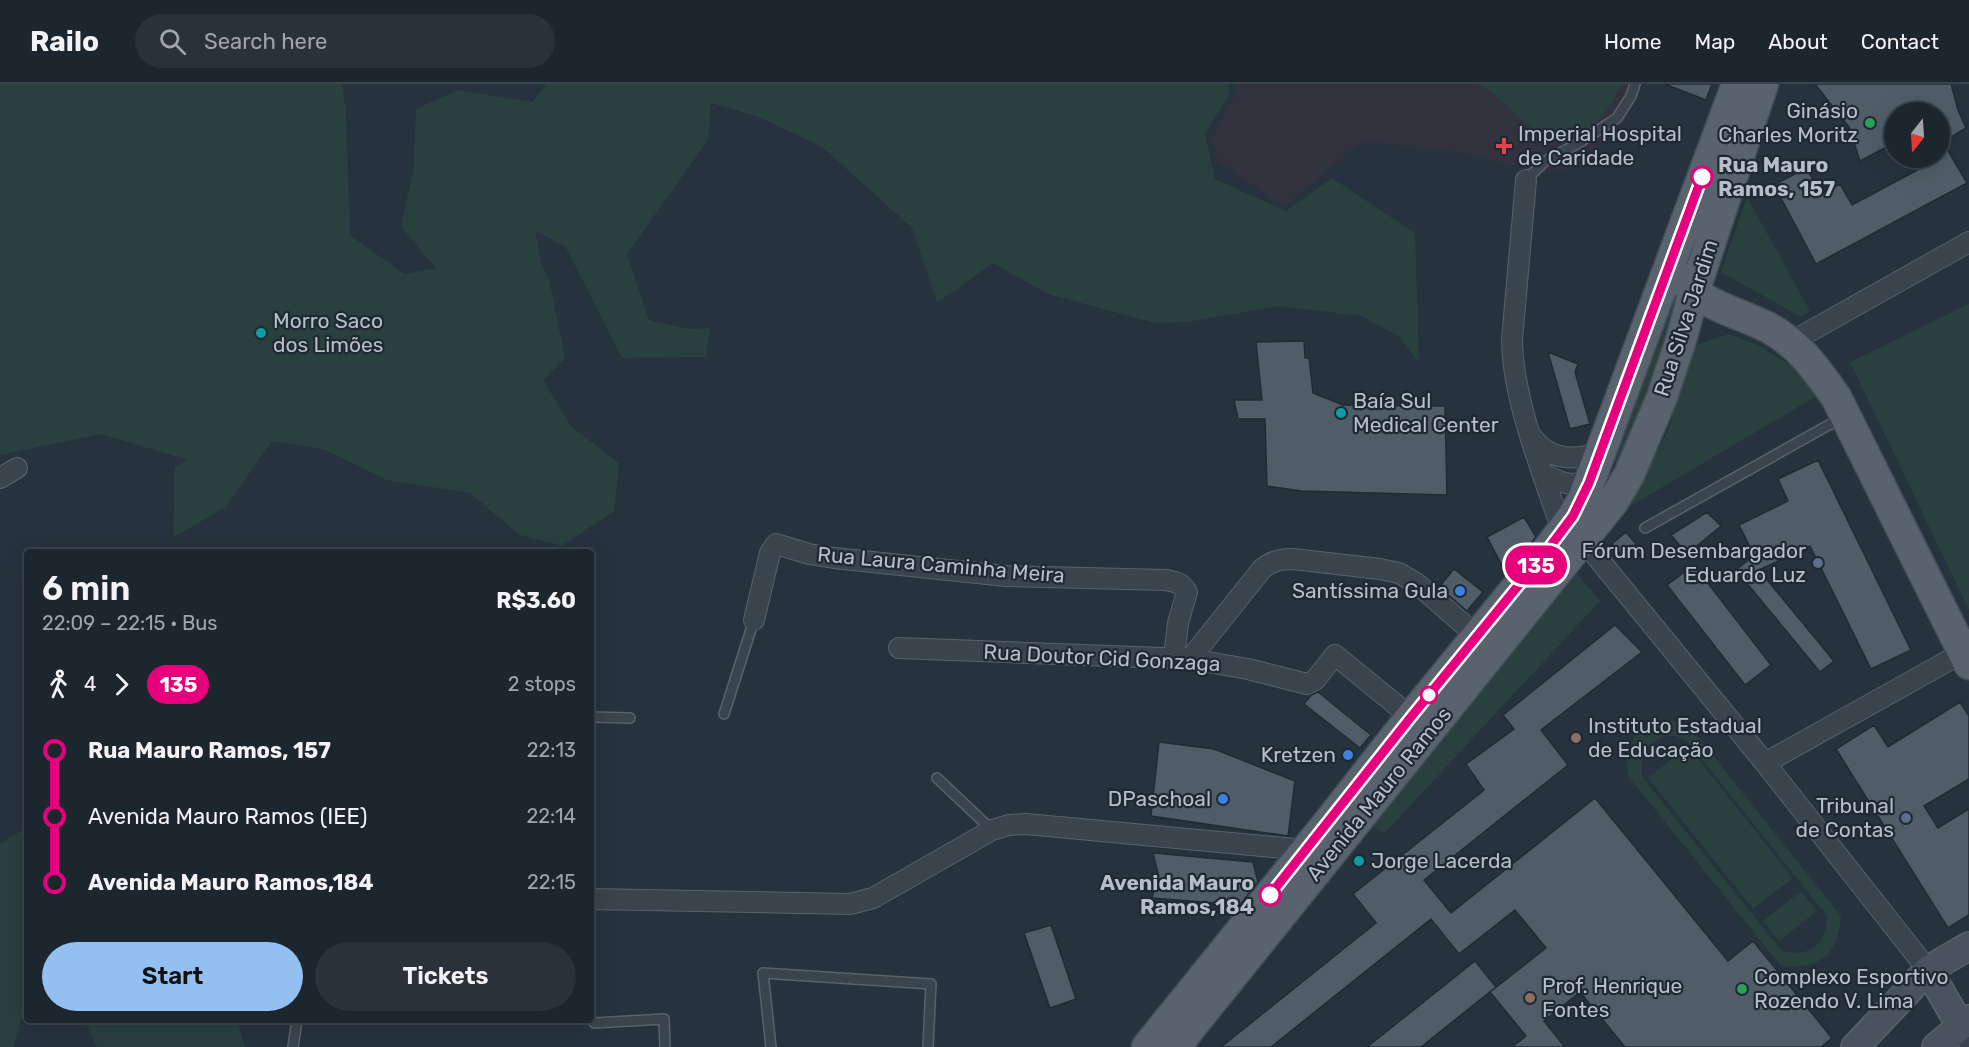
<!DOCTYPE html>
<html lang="en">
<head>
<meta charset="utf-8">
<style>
  :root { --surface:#1c262e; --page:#29323a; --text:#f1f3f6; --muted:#a0a5aa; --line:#3a434a; --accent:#93bff1 }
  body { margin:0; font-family:Rubik,sans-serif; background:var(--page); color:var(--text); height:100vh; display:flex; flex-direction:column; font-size:22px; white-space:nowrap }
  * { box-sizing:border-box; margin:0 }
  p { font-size:20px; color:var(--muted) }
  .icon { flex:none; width:33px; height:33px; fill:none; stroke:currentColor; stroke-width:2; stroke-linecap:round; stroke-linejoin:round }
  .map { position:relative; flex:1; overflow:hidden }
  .drawer { position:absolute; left:24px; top:465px; width:570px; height:474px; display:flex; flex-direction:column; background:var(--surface); border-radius:6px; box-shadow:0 6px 24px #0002,0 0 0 2px var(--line) }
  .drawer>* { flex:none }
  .badge { padding:0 12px; border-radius:20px; font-size:21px; line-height:39px }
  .needle { width:39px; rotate:197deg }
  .buttons { position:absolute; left:1884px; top:18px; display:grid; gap:12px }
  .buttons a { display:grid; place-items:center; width:66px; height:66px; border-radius:50%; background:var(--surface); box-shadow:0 6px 24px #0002,0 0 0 2px var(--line); font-size:30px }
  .map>.badge { position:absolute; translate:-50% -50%; box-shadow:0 0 0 3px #fff }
  .legs { display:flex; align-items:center; gap:9px; height:66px; padding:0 18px; font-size:20px }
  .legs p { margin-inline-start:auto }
  .head { display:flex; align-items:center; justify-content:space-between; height:102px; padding:0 18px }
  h1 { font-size:33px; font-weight:600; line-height:45px }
  .button { display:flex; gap:12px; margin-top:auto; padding:12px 18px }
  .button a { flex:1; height:69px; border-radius:36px; background:var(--accent); color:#111; font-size:24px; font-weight:600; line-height:69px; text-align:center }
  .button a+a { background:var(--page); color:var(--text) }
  ul { padding:0 18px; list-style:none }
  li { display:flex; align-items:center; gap:21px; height:66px; font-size:22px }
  li i { display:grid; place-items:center; width:9px; height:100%; margin:0 8px; background:currentColor }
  li i::after { content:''; width:15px; height:15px; margin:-8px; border:4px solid; border-radius:50%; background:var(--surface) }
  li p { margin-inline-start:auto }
  li:first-child i { background:linear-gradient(#0000 50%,currentColor 0) }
  li:last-child i { background:linear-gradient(currentColor 50%,#0000 0) }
  header { display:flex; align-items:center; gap:36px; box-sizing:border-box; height:84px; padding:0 30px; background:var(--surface); border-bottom:2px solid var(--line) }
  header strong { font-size:28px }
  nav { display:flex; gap:33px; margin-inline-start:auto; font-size:21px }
  .search { width:420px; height:54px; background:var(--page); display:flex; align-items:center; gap:15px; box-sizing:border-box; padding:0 21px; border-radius:33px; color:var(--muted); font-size:22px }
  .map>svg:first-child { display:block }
  .medical { fill:#32323f }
  .green { fill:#29403f; fill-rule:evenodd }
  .building { fill:#505d68; stroke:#212b35; stroke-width:1.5 }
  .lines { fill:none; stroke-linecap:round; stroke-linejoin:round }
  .service-casing { stroke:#58626b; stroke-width:12 }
  .minor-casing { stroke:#58626b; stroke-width:22 }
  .secondary-casing { stroke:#58626b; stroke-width:30 }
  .primary-casing { stroke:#434d57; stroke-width:33 }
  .service { stroke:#3a444d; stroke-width:9 }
  .minor { stroke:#3a444d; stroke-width:20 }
  .secondary { stroke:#495360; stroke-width:27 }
  .primary { stroke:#58636d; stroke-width:30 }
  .line-1-casing { stroke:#fff; stroke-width:14 }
  .line-1 { stroke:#e6007e; stroke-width:9 }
  .leisure-dot { fill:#2e9e5b; stroke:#1f2933; stroke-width:2 }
  .health-dot { fill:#e0444e; stroke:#1f2933; stroke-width:2 }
  .stop-1-dot { fill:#fff; stroke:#e6007e; stroke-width:3 }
  .culture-dot { fill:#0f9aa8; stroke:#1f2933; stroke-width:2 }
  .service-dot { fill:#5c6f8a; stroke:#1f2933; stroke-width:2 }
  .shop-dot { fill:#3f7fe0; stroke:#1f2933; stroke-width:2 }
  .education-dot { fill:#8d6e63; stroke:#1f2933; stroke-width:2 }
  .labels { text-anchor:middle; stroke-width:4.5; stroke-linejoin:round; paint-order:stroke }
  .poi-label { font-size:21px; fill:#b6bfc8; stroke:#1f2933; text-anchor:start }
  .stop-label { font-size:21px; font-weight:bold; fill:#b6bfc8; stroke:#1f2933; text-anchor:start }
  .street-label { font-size:21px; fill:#b6bfc8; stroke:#1f2933 }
</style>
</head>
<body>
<header>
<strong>Railo</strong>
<div class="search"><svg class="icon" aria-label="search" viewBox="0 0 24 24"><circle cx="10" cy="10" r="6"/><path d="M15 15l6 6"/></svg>Search here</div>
<nav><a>Home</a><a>Map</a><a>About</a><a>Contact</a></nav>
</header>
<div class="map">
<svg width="1969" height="963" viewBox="0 0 1969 963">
  <rect width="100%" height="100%" fill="#26323d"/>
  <path class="medical" d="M1236 0H1642L1627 34 1590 70 1570 85 1546 89 1458 68 1362 57 1284 123 1218 77 1211 55 1237 8Z"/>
  <path class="green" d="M0 0H342L346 27 350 151 404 190 436 184 401 143 414 82 416 25 458 6 532 18 547 0H1229V12L1205 50 1215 95 1286 127 1332 94 1415 149 1419 278 1398 252 1362 232 1278 222 1188 238 1155 239 1048 210 993 179 937 219 912 144 822 63 759 33 711 19 708 56 627 170 649 236 688 245 710 244 706 273 622 274 565 162 535 147 541 178 549 195 565 274 543 296 571 342 619 379 614 427 562 462 519 451 470 409 387 396 323 365 272 357 225 424 173 453 175 383 188 376 101 350 0 371Z
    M1478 0H1622C1608 29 1593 49 1561 57 1553 59 1544 57 1536 57L1533 45 1489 6Z
    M1747 113 1810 227 1801 233 1721 188Z
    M1673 203 1683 220 1655 307 1621 375 1609 380Z
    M1969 220V526L1850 278Z
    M1729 250 1760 262 1798 286 1817 312 1627 424 1628 416 1652 378 1669 344 1693 262Z
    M1575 487 1600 517 1384 750 1372 741Z
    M1674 637 1690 643 1841 832C1839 871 1817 888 1780 881L1628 692C1623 657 1638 639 1674 637ZM1663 652H1676L1688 658 1827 832C1827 860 1810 874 1782 867L1643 694C1639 674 1645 662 1663 652Z
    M1688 662 1793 794 1753 825 1648 694Z
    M27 743V920H25L14 963H0V760Z
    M1801 807 1817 827 1779 857 1763 837Z
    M84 936H237L245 963H97Z"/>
  <path class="building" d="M1668 0H1712L1706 16 1667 1Z
    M1815 0H1951L1958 26 1966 44 1943 58 1967 99 1816 180 1774 101 1806 84 1822 110 1840 100 1852 121 1940 74V28H1894V59L1860 77 1849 43Z
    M1304 257 1305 274H1309L1313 309 1343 321 1445 322 1447 411 1302 407 1267 402 1265 335H1238L1234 316H1262L1256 258Z
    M1548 268 1578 280 1575 288 1590 340 1570 345Z
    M1818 376 1911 566 1871 585 1810 462 1759 486 1834 577 1820 588 1736 486 1754 471 1739 441 1788 417 1778 395Z
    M1707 428 1721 442 1687 470 1671 451Z
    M1524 433 1536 453 1506 489 1487 453Z
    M1626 448 1636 460 1622 471 1612 460Z
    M1694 481 1771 581 1745 601 1667 501Z
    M1454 485 1483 508 1467 527 1439 503Z
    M1615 541 1642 568 1541 646 1568 681 1424 796 1451 829 1595 714 1728 877 1753 857 1832 954 1821 963H1625L1580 908 1544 937 1565 963H1512L1526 952 1490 908 1546 864 1515 826 1459 870 1431 835 1271 963H1221L1376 839 1353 810 1484 706 1466 680 1514 645 1503 631Z
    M1318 608 1371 651 1360 664 1304 620 1311 611Z
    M1960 618 1969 632V695L1924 722 1938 744 1969 725V831L1948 844 1836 665 1874 641 1888 663Z
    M1159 658 1214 665 1295 697 1288 752 1151 732Z
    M1153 769 1253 778 1258 798 1240 821 1152 814 1158 789Z
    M1051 841 1076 915 1050 924 1024 849Z
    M1475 877 1496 903 1421 963H1367Z"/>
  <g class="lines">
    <g class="service-casing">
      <path id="service" d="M1526 96 1545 77 1577 60 1617 34 1631 12 1635 0
        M1645 444 1843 333
        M724 630 754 536
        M591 633 630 634
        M937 694 992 746
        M594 939 664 935 665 963
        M293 963 297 936
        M771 963 763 889 931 900 928 963"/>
    </g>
    <g class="minor-casing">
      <path id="minor" d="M1526 96 1512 256C1513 318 1543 388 1562 447
        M1791 258 1969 158
        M1532 353C1550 377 1574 377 1601 368
        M1544 390C1562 400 1569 401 1589 399
        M0 394 17 384
        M1583 456 1765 679 1928 886
        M754 536 770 469 776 460 809 470 834 474 1006 492 1166 496C1176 498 1182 499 1187 508L1178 539 1174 574
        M899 564 1190 575 1248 585 1307 600 1315 596 1335 571 1411 633
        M1190 575 1262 485C1272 477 1280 475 1293 475L1380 485 1399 489 1416 499 1477 552
        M1765 679 1962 569
        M591 815 850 820 873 814 992 746 1009 741 1026 740 1306 766
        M1960 941 1969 959"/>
    </g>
    <g class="secondary-casing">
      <path id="secondary" d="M1928 886 1960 941
        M1855 963 1928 886 1969 862
        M1936 963 1969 935"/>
    </g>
    <g class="primary-casing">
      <path id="primary" d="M1682 194C1697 220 1743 230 1769 244 1800 261 1816 285 1836 313L1969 580
        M1147 963 1327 740 1411 633 1549 464 1573 432 1582 417 1589 399 1737 0
        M1175 963 1613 418 1629 391 1662 313 1681 256 1694 208 1763 0"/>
    </g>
    <use href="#service" class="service"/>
    <use href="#minor" class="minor"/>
    <use href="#secondary" class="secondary"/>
    <use href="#primary" class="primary"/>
  </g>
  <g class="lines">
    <g class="line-1-casing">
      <path id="line-1" d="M1270 811 1411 633 1549 464 1573 432 1589 399 1702 93"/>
    </g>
    <use href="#line-1" class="line-1"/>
  </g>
  <g class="leisure-dot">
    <circle cx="1870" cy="39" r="6"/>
    <circle cx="1742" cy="905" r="6"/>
  </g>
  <path class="health-dot" d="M1501 53h6v6h6v6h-6v6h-6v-6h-6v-6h6z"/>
  <g class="stop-1-dot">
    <circle cx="1702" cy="93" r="10"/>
    <circle cx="1429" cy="611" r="8"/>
    <circle cx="1270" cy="811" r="10"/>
  </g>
  <g class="culture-dot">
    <circle cx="261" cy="249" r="6"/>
    <circle cx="1341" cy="329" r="6"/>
    <circle cx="1359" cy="777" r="6"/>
  </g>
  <g class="service-dot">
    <circle cx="1818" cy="479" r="6"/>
    <circle cx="1906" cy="734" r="6"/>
  </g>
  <g class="shop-dot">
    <circle cx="1460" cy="507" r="6"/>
    <circle cx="1348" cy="671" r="6"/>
    <circle cx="1223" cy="715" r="6"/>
  </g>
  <g class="education-dot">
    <circle cx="1576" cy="654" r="6"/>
    <circle cx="1530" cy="914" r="6"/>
  </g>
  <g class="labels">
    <g class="poi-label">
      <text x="1858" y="34" text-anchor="end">Ginásio<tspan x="1858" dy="24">Charles Moritz</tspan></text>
      <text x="1518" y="57">Imperial Hospital<tspan x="1518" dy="24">de Caridade</tspan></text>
      <text x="273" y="244">Morro Saco<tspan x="273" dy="24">dos Limões</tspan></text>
      <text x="1353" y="324">Baía Sul<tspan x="1353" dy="24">Medical Center</tspan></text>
      <text x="1806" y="474" text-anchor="end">Fórum Desembargador<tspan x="1806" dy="24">Eduardo Luz</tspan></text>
      <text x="1448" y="514" text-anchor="end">Santíssima Gula</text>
      <text x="1588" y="649">Instituto Estadual<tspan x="1588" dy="24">de Educação</tspan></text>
      <text x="1336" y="678" text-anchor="end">Kretzen</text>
      <text x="1211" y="722" text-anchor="end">DPaschoal</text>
      <text x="1894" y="729" text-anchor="end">Tribunal<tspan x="1894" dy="24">de Contas</tspan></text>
      <text x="1371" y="784">Jorge Lacerda</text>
      <text x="1754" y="900">Complexo Esportivo<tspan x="1754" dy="24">Rozendo V. Lima</tspan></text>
      <text x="1542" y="909">Prof. Henrique<tspan x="1542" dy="24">Fontes</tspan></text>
    </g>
    <g class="stop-label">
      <text x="1718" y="88">Rua Mauro<tspan x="1718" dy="24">Ramos, 157</tspan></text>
      <text x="1254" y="806" text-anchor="end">Avenida Mauro<tspan x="1254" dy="24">Ramos,184</tspan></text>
    </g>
    <g class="street-label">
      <text transform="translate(1686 234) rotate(-72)" y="7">Rua Silva Jardim</text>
      <text transform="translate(941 481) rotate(5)" y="7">Rua Laura Caminha Meira</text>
      <text transform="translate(1102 574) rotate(3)" y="7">Rua Doutor Cid Gonzaga</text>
      <text transform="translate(1379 710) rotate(-51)" y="7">Avenida Mauro Ramos</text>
    </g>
  </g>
</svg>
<div class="buttons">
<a><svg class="needle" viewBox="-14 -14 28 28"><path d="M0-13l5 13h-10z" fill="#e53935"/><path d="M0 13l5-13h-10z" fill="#a0a5aa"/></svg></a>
</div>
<b class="badge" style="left:1536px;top:481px;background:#e6007e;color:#fff">135</b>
<section class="drawer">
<div class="head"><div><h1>6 min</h1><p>22:09 – 22:15 · Bus</p></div><b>R$3.60</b></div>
<div class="legs"><svg class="icon" aria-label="walk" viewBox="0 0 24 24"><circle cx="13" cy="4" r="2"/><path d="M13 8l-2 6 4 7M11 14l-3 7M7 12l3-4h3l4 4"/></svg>4<svg class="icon" aria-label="forward" viewBox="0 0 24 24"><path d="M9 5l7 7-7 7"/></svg><b class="badge" style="background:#e6007e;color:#fff">135</b><p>2 stops</p></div>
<ul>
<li><i style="color:#e6007e"></i><b>Rua Mauro Ramos, 157</b><p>22:13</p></li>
<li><i style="color:#e6007e"></i><span>Avenida Mauro Ramos (IEE)</span><p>22:14</p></li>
<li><i style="color:#e6007e"></i><b>Avenida Mauro Ramos,184</b><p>22:15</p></li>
</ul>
<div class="button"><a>Start</a><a>Tickets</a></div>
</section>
</div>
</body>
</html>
